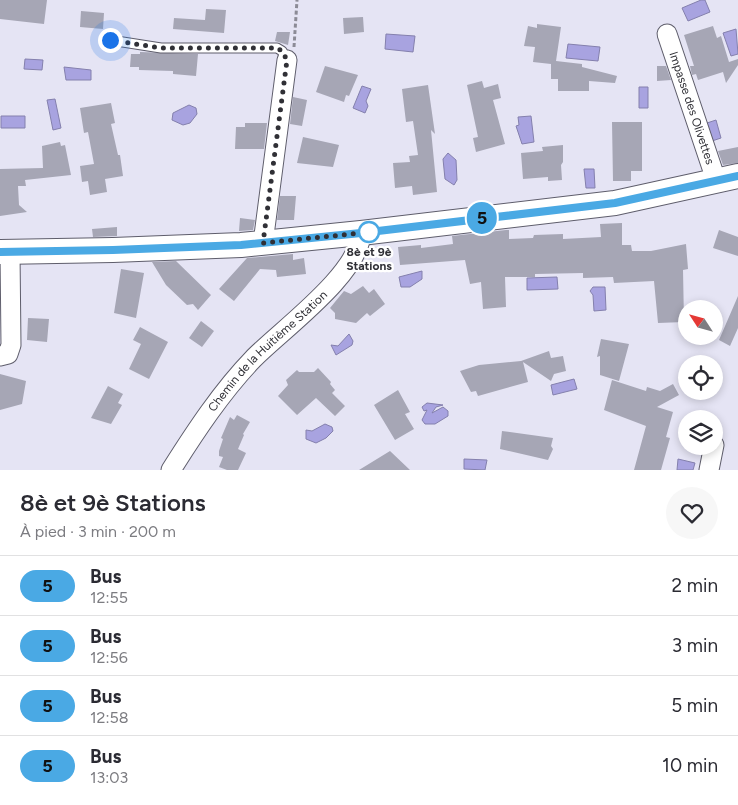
<!DOCTYPE html>
<html lang="fr">
<head>
<meta charset="utf-8">
<style>
  :root { --surface:#fff; --page:#f7f7f7; --text:#2b2b33; --muted:#7c7c81; --line:#e1e1e2 }
  body { margin:0; font-family:Figtree,sans-serif; background:var(--page); color:var(--text); height:100vh; display:flex; flex-direction:column; font-size:19px; white-space:nowrap }
  * { box-sizing:border-box; margin:0 }
  p { font-size:16px; color:var(--muted) }
  .icon { flex:none; width:28px; height:28px; fill:none; stroke:currentColor; stroke-width:2; stroke-linecap:round; stroke-linejoin:round }
  .map { position:relative; height:470px; overflow:hidden }
  .details { display:flex; flex-direction:column; background:var(--surface); flex:1 }
  .details>* { flex:none }
  .badge { padding:0 10px; border-radius:16px; font-size:18px; line-height:32px }
  .needle { width:32px; rotate:306deg }
  .fabs { position:absolute; left:678px; top:300px; display:grid; gap:10px }
  .fabs a { display:grid; place-items:center; width:45px; height:45px; border-radius:50%; background:var(--surface); box-shadow:0 2px 8px #0003; font-size:25px }
  .you { position:absolute; width:25px; height:25px; margin:-12px; border:4px solid #fff; border-radius:50%; background:#1a73e8; box-shadow:0 0 0 8px #1a73e833 }
  .map>.badge { position:absolute; translate:-50% -50%; box-shadow:0 0 0 2px #fff }
  .round { display:grid; place-items:center; flex:none; width:52px; height:52px; border-radius:26px; background:var(--page) }
  .summary { display:flex; align-items:center; justify-content:space-between; height:85px; padding:0 20px }
  h1 { font-size:24px; font-weight:600; line-height:38px }
  ul { padding:0; list-style:none }
  li { display:flex; align-items:center; gap:15px; height:60px; padding:0 20px; border-top:1px solid var(--line) }
  li div { flex:1 }
  li b { display:block; font-size:19px }
  li em { font-style:normal }
  li .badge { min-width:55px; font-weight:700; text-align:center }
  .map>svg:first-child { display:block }
  .water { fill:#a8a3e0; stroke:#8480ad }
  .building { fill:#a6a6b5 }
  .lines { fill:none; stroke-linecap:round; stroke-linejoin:round }
  .service-casing { stroke:#5e5d6b; stroke-width:11 }
  .minor-casing { stroke:#5e5d6b; stroke-width:21 }
  .tertiary-casing { stroke:#5e5d6b; stroke-width:26 }
  .path { stroke:#8c8b96; stroke-width:3; stroke-dasharray:4 2.5; stroke-linecap:butt }
  .service { stroke:#fff; stroke-width:9 }
  .minor { stroke:#fff; stroke-width:19 }
  .tertiary { stroke:#fff; stroke-width:24 }
  .line-casing { stroke:#fff; stroke-width:11 }
  .line { stroke:#4aa9e4; stroke-width:8 }
  .walk { stroke:#303036; stroke-width:5; stroke-dasharray:0 9 }
  .stop-dot { fill:#fff; stroke:#4aa9e4; stroke-width:2.5 }
  .labels { text-anchor:middle; stroke-width:4.5; stroke-linejoin:round; paint-order:stroke }
  .street-label { font-size:12px; fill:#303036; stroke:#fff }
  .stop-label { font-size:12px; font-weight:bold; fill:#303036; stroke:#fff }
</style>
</head>
<body>
<div class="map">
<svg width="738" height="470" viewBox="0 0 738 470">
  <rect width="100%" height="100%" fill="#e5e4f4"/>
  <path class="water" d="M701 0H705L710 12 688 21 682 8Z
    M736 29 738 54 731 56 723 33Z
    M386 34 415 36 413 52 385 49Z
    M568 44 600 47 598 61 566 58Z
    M25 59 43 60 42 70 24 69Z
    M64 67 91 70V80H66Z
    M362 86 371 89 366 101 368 106 365 113 353 108Z
    M639 87H648V108H639Z
    M55 99 61 128 53 130 47 100Z
    M189 105 196 108 197 114 190 123 183 125 172 120 173 113Z
    M1 116H25V128H1Z
    M531 116 534 142 522 144 516 126 519 125 518 117Z
    M716 120 721 138 712 141 707 123Z
    M448 153 456 160 457 180 454 185 445 179 443 159Z
    M584 169H594L595 188H586Z
    M422 271V279L410 287H401L399 277Z
    M557 277 558 289 527 290V278Z
    M593 287H605L606 310 594 311 593 295 590 291Z
    M349 334 353 341 352 345 336 355 331 345 338 346Z
    M574 379 577 389 553 395 551 385Z
    M427 403 443 405 436 407 432 413 443 407 448 411V416L435 424H425L422 420 427 410 424 411 422 407Z
    M325 424 332 427 333 431 326 438 316 443 306 439V430L312 431Z
    M464 459 487 460 485 470 464 469Z
    M678 459 695 463 693 470H677Z"/>
  <path class="building" d="M0 0H47L44 24 0 19Z
    M206 9 226 10 224 33 173 29 174 18 205 20Z
    M81 11 104 13 103 29 80 27Z
    M363 17 364 32 344 34 343 18Z
    M537 24 561 27 556 61 582 64V67L617 76 615 83 589 81V91H558V79H551V64L533 62 535 47 524 46 528 26 537 28Z
    M713 26 717 38 721 36 729 62 738 59V65L726 83 723 72 698 80 696 74 692 75 690 66H694L684 35Z
    M277 32H290L288 45 275 41Z
    M140 52 198 54 196 76 173 74V71L139 70V67H130L131 54H140Z
    M325 66 358 75 349 96 346 95 344 102 316 92Z
    M657 66H666L671 80 657 81Z
    M482 81 484 88 498 84 501 98 493 100 505 144 476 152 473 138 478 137 467 85Z
    M428 85 435 134 431 130 437 192 413 195 412 186 395 188 393 163 410 162 409 156 418 155 413 121 406 122 402 89Z
    M293 97 307 100 302 126 290 124Z
    M111 103 115 123 111 124 118 155H120L123 176 105 179 107 192 90 195 88 181 82 182 80 166 94 164 88 132 84 133 80 108Z
    M612 122H642V171H631V181H613Z
    M245 123H267L264 149H235L236 127H245Z
    M303 137 339 145 333 167 297 163Z
    M60 142 61 146 65 145 71 175 25 180 26 186H18L19 205 27 212 0 216V169L43 168 42 146Z
    M563 145V162L561 165 562 180 548 181V177L523 179 521 153 543 151 542 147Z
    M738 147V163L723 165 718 151Z
    M280 196H296L294 220H277Z
    M240 218 255 220 253 230 239 231Z
    M622 223V245H631L632 251H651L686 244 688 269 683 270 684 322 658 323 654 281 614 283 613 277 583 278V273L535 274V277H505L506 307 483 309 481 282 470 284 465 260 400 265 398 247 421 245V248L453 244 452 236 506 230H509V239L533 238 534 235 563 234V239L601 237 600 224Z
    M117 227V236L93 237 92 229Z
    M719 230 738 237V256L713 248Z
    M293 254V260L304 258 306 274 277 277 276 270 260 269 234 301 219 289 247 258Z
    M176 261 211 295 198 310 193 304 187 305 166 285 152 262Z
    M121 269 144 273 136 318 114 313Z
    M363 286 369 293 374 289 385 304 370 316 367 313 356 323 335 319V313L330 308 344 291 351 294Z
    M738 296V328L730 346 719 340Z
    M28 318 49 319 47 342 27 340Z
    M201 321 214 331 202 347 189 338Z
    M140 327 168 342 149 379 129 369 141 344 133 340Z
    M601 339 629 344 619 381 600 375V356L597 357Z
    M549 351 551 358 563 356 566 371 554 374 551 381 523 362 528 382 478 396 476 391 471 392 460 371 479 365 521 361Z
    M318 368 331 382 330 384 335 390 332 393 345 406 335 416 316 398 297 415 278 396 288 385 286 380 297 370 299 372H314Z
    M0 374 26 381 22 404 0 410Z
    M612 380 646 391 647 387 660 391 673 384 679 395 657 407 673 412 666 437 670 438 661 470H634L646 426 604 410Z
    M108 386 123 394 118 403 122 405 111 424 91 418Z
    M398 390 410 412 405 414 414 429 395 440 374 405Z
    M237 415 250 422 243 434 244 435 238 449 246 453 238 470H227L219 467 223 457 219 456V451L223 439 221 438 230 417 234 420Z
    M502 431 553 438 551 446 553 449 548 460 500 449Z
    M390 451 410 470H359Z"/>
  <g class="lines">
    <g class="service-casing">
      <path id="service" d="M110 40 161 48H277L282 51 287 60"/>
    </g>
    <g class="minor-casing">
      <g id="minor">
        <path id="s1" d="M667 34 716 180"/>
        <path d="M263 243 287 60"/>
        <path d="M0 356 8 354 11 345 10 252"/>
        <path id="s2" d="M171 470C195 432 222 391 253 359 280 331 360 274 361 233"/>
        <path d="M709 470 714 445"/>
      </g>
    </g>
    <g class="tertiary-casing">
      <path id="tertiary" d="M0 252 113 250 241 245 361 233 615 203 738 176"/>
    </g>
    <path class="path" d="M294 47 297 0"/>
    <use href="#service" class="service"/>
    <use href="#minor" class="minor"/>
    <use href="#tertiary" class="tertiary"/>
  </g>
  <g class="lines">
    <g class="line-casing">
      <path id="line" d="M0 252 113 250 241 245 361 233 615 203 738 176"/>
    </g>
    <use href="#line" class="line"/>
    <path class="walk" d="M110 40 161 48H277L282 51 287 60 263 243 371 232H369"/>
  </g>
  <circle class="stop-dot" cx="369" cy="232" r="10"/>
  <g class="labels">
    <g class="street-label">
      <text dy="4" stroke="none"><textPath href="#s1" startOffset="78">Impasse des Olivettes</textPath></text>
      <text dy="4" stroke="none"><textPath href="#s2" startOffset="154">Chemin de la Huitième Station</textPath></text>
    </g>
    <g class="stop-label">
      <text x="369" y="256">8è et 9è<tspan x="369" dy="14">Stations</tspan></text>
    </g>
  </g>
</svg>
<div class="fabs">
<a><svg class="needle" viewBox="-14 -14 28 28"><path d="M0-13l5 13h-10z" fill="#e53935"/><path d="M0 13l5-13h-10z" fill="#7c7c81"/></svg></a>
<a><svg class="icon" aria-label="locate" viewBox="0 0 24 24"><circle cx="12" cy="12" r="6"/><path d="M12 2v4M12 18v4M2 12h4M18 12h4"/></svg></a>
<a><svg class="icon" aria-label="layers" viewBox="0 0 24 24"><path d="M12 4l9 5-9 5-9-5zM3 14l9 5 9-5"/></svg></a>
</div>
<div class="you" style="left:110px;top:40px"></div>
<b class="badge" style="left:482px;top:218px;background:#4aa9e4;color:#111">5</b>
</div>
<section class="details">
<div class="summary"><div><h1>8è et 9è Stations</h1><p>À pied · 3 min · 200 m</p></div><a class="round"><svg class="icon" aria-label="heart" viewBox="0 0 24 24"><path d="M12 20l-8-8c-3-5 5-10 8-4 3-6 11-1 8 4z"/></svg></a></div>
<ul>
<li><span class="badge" style="background:#4aa9e4;color:#111">5</span><div><b>Bus</b><p>12:55</p></div><em>2 min</em></li>
<li><span class="badge" style="background:#4aa9e4;color:#111">5</span><div><b>Bus</b><p>12:56</p></div><em>3 min</em></li>
<li><span class="badge" style="background:#4aa9e4;color:#111">5</span><div><b>Bus</b><p>12:58</p></div><em>5 min</em></li>
<li><span class="badge" style="background:#4aa9e4;color:#111">5</span><div><b>Bus</b><p>13:03</p></div><em>10 min</em></li>
</ul>
</section>
</body>
</html>
